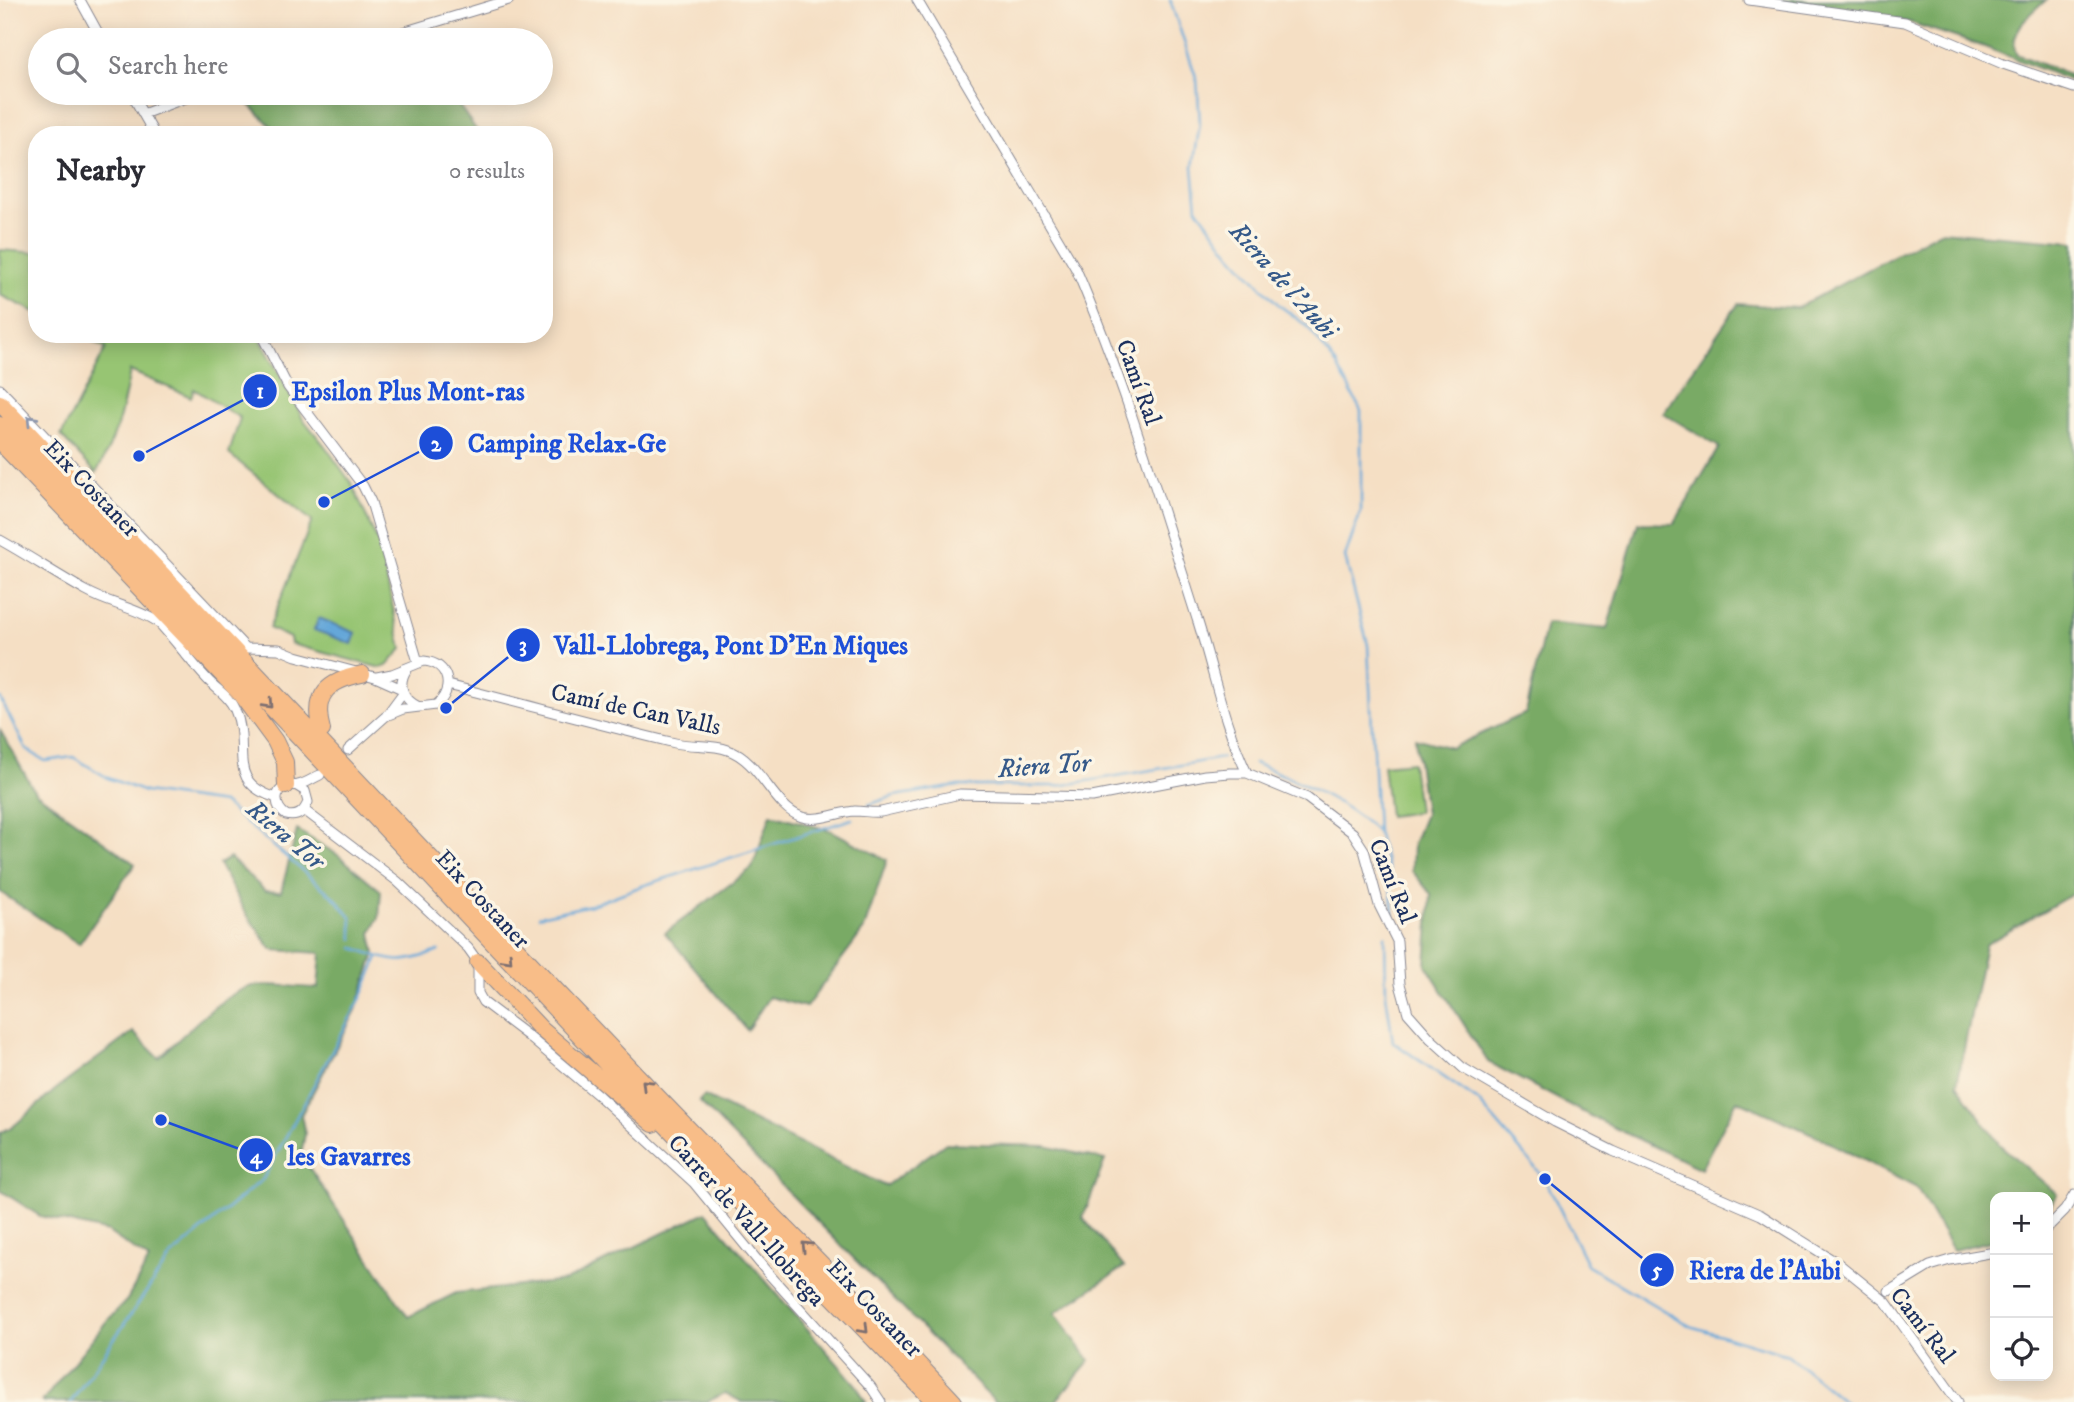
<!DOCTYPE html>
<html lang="en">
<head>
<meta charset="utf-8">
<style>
	body { margin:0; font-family:"IM FELL DW Pica",serif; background:#f7f7f7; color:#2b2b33 }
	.controls { position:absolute; right:21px; bottom:21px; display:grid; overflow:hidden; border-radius:14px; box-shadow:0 4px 18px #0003 }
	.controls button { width:63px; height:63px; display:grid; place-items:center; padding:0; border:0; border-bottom:2px solid #e1e1e2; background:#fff; color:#2b2b33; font:35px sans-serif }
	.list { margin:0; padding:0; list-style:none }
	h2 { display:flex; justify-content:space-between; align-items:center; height:91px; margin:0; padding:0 28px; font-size:30px }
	h2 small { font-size:23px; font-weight:400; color:#7c7c81 }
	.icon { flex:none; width:38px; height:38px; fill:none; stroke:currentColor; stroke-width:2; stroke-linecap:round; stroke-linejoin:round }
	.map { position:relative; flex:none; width:2074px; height:1402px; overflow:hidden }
	.search { position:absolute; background:#fff; box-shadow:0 4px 18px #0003; left:28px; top:28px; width:525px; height:77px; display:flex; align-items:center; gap:18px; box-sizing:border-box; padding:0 24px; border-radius:38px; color:#7c7c81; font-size:26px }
	.panel { position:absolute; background:#fff; box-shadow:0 4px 18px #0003; left:28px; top:126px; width:525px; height:217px; border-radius:28px }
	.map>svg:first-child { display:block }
	.green { fill:#97c573; stroke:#597a68; stroke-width:2 }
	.forest { fill:#79aa65; stroke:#4a6c62; stroke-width:2 }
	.water { fill:#65a7d9; stroke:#406b9c; stroke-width:2 }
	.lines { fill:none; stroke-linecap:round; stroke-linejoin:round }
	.stream { stroke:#65a7d9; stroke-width:2.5 }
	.street-casing { stroke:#888791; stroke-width:11 }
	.highway-casing { stroke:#888791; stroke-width:18 }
	.street { stroke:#fff; stroke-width:9 }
	.highway { stroke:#f8bd88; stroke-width:16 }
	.oneway { stroke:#8d97ae }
	.oneway2 { stroke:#7e6f71 }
	.labels { text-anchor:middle; stroke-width:7; stroke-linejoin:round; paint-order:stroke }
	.street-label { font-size:24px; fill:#1b2f5e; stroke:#fcf5e5 }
	.water-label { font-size:26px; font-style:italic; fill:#355989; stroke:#fcf5e5 }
	.leader { fill:none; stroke:#1d4ed8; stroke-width:2.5 }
	.callout-dot { fill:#1d4ed8; stroke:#fcf5e5; stroke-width:2.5 }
	.mark-label { font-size:21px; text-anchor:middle; font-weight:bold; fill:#fff }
	.callout-label { font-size:26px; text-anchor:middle; font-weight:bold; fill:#1d4ed8; stroke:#fcf5e5; stroke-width:7; stroke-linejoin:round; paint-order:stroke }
</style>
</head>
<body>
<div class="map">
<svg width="2074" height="1402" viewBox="0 0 2074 1402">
	<rect width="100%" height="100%" fill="#fcf5e5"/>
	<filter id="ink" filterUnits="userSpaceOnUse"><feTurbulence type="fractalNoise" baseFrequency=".0143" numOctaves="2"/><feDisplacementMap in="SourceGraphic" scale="14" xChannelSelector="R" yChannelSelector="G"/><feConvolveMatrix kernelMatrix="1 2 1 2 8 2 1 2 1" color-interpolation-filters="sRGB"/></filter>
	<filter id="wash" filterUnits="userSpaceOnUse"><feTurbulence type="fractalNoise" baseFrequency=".00686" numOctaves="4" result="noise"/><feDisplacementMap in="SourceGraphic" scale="28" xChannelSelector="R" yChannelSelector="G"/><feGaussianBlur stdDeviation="1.57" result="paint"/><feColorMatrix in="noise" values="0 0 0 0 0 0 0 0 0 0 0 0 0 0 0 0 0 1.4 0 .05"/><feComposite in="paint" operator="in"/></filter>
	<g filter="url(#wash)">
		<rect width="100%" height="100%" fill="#f5dfc4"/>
		<!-- green -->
		<path class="green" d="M0,250L37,253V313L0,295Z
			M80,334H258L303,419L325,446L352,484L379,545L402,649L387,666L381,668L291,644L290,638L269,628L312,521L229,454L240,418L194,389L191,397L130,371C122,411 117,437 96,473L61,436L106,348Z
			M1412,762L1418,812L1389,816L1383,765Z"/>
		<!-- forest -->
		<path class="forest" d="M1765,0H2046C2031,14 2008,30 2016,54L2074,77V82L1982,46L1909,22Z
			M238,93H450L480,135H280Z
			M1940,231L2074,242V893L1985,945L1957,1084L1999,1144L2057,1194L2048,1209V1197H1995V1240L1953,1250L1917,1188L1819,1137L1737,1100L1701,1169L1598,1120L1488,1062L1426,965L1431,894L1412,871L1413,844L1425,814L1415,738L1451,748L1526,713L1546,623L1607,629L1638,523L1674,524L1719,447L1663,413L1738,304L1797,308Z
			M0,730L35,792L135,864L79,944L0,892Z
			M771,814L832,831L887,860L864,929L806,1007L769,997L747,1030L665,933L752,868Z
			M297,830L338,855L381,891L379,918L371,933L375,953L356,1010L301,1115L305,1134L301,1155L408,1317L456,1293L565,1281L706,1212L857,1386L866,1402H742L725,1393L707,1402H42L106,1322L127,1300L149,1260L108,1232L40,1216L0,1190V1133L15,1125L55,1090L133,1032L159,1058C181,1038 223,992 253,986C270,983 300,988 318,988L321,953L272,950L245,912L219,864L230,858L265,891L281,892Z
			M704,1096L885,1186L946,1143L1046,1146L1105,1160L1083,1218L1124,1267L1055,1313L1090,1361L1055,1402H995L699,1101Z"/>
		<!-- water -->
		<path class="water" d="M319,618L356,633L352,644L314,630Z"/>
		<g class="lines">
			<!-- stream -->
			<path class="stream" d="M1170,0L1197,80L1200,123L1193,167L1197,208L1229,252L1248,273L1279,305L1307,326L1337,365L1361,411V511L1345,557L1368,645L1377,832L1389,872L1393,914
				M0,698L26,749L45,761L73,757L108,778L145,792L223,803L337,900L351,917L353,939
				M1254,763C1294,779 1345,801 1376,831
				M868,805L894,796L958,786H1058L1222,758
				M539,916L591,905L642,886L852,819
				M1385,936L1386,994L1393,1042L1478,1101L1545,1179L1588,1266L1690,1326L1788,1355L1845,1402
				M354,948C394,962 398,966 439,951
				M71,1402L170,1257L263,1179L362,996L378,957"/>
		</g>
	</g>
	<g filter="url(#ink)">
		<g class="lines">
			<defs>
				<path id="street" d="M80,0L102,40
					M917,0L1076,269C1125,383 1160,503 1198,622C1214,673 1224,725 1247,773
					M1749,0L1905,22L2003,64L2074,88
					M376,40L509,0
					M131,93L155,135
					M143,114L199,93
					M261,334L288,387L363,486L371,502L418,662
					M0,389L246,648L279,649L296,656L375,677L402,689
					M0,540C29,556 57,575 86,591C109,604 137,608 158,622C175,640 190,661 207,679C217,690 229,696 235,710C252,748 223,782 277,798
					M407,669C397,684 402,699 419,707
					M377,677L392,674L424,661C449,663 455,690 436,705L403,709L386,716
					M448,685C524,704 599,725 675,743C692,747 712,744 728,750C761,761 773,808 802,817C819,822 838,812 855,811C864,811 872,813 881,812L960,794L1092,797L1205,775L1230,773H1247L1307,798L1353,833L1364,850L1379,905L1397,941L1400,984L1408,1013L1431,1039L1463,1068L1555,1122L1613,1151L1761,1215L1839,1264L1886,1302L1958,1402
					M348,750L386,716L403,693
					M297,786L305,791L308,802C304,812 298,818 286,815C276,808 272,793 286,786C294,783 290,787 298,785C305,784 313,778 320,775
					M304,810L397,881L468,948L478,962V993L483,1002L528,1036L599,1096L694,1183L767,1272L871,1387L881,1402
					M2048,1227L2065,1210L2074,1195
					M1889,1291L1930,1266L1950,1260L1995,1252"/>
				<path id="highway" d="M0,403C211,623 419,847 630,1068C737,1181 849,1289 954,1402
					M0,425L209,641L620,1078L935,1402
					M0,442L239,692L275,741L285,762L286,786
					M322,730C312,694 328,681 362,674
					M478,962L541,1029L653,1124"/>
			</defs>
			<!-- street casing -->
			<use href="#street" class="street-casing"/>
			<!-- highway casing -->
			<use href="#highway" class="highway-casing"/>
			<!-- street -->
			<use href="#street" class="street"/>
			<!-- highway -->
			<use href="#highway" class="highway"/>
		</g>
		<!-- one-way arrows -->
		<defs><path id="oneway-chevron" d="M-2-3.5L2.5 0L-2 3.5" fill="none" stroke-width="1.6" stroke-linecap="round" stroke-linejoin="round" transform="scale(1.75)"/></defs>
		<use class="oneway" href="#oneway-chevron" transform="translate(31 420) rotate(-134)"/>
		<g class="oneway2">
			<use href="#oneway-chevron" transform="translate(268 704) rotate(47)"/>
			<use href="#oneway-chevron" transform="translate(508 959) rotate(47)"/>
			<use href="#oneway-chevron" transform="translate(646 1084) rotate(-135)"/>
			<use href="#oneway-chevron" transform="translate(806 1246) rotate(-135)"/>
			<use href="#oneway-chevron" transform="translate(864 1329) rotate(46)"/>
		</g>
	</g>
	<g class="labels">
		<!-- street labels -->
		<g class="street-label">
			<text transform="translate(1139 382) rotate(70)" y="8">Camí Ral</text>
			<text transform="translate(92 488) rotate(46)" y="8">Eix Costaner</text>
			<text transform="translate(636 709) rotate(12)" y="8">Camí de Can Valls</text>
			<text transform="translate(1393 881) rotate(68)" y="8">Camí Ral</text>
			<text transform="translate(483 899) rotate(47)" y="8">Eix Costaner</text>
			<text transform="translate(747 1220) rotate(48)" y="8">Carrer de Vall-llobrega</text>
			<text transform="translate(875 1308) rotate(46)" y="8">Eix Costaner</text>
			<text transform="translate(1923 1325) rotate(52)" y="8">Camí Ral</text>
		</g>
		<!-- water labels -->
		<g class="water-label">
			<text transform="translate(1284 280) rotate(48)" y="9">Riera de l'Aubi</text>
			<text transform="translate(1044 765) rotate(-4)" y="9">Riera Tor</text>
			<text transform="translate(286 834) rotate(40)" y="9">Riera Tor</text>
		</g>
	</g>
	<!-- callouts -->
	<path class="leader" d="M139 456L260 391M324 502L436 443M446 708L523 645M161 1120L256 1155M1545 1179L1657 1270"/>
	<g class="callout-dot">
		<circle cx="139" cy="456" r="7"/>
		<circle cx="324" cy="502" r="7"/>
		<circle cx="446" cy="708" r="7"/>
		<circle cx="161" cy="1120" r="7"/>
		<circle cx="1545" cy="1179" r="7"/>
		<circle cx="260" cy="391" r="18"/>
		<circle cx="436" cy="443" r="18"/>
		<circle cx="523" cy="645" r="18"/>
		<circle cx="256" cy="1155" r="18"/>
		<circle cx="1657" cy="1270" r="18"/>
	</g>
	<g class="mark-label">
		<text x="260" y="398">1</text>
		<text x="436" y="451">2</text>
		<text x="523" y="652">3</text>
		<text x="256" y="1163">4</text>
		<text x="1657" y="1277">5</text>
	</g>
	<g class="callout-label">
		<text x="408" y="400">Epsilon Plus Mont-ras</text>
		<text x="567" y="452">Camping Relax-Ge</text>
		<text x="731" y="654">Vall-Llobrega, Pont D'En Miques</text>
		<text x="349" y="1165">les Gavarres</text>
		<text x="1765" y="1279">Riera de l'Aubi</text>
	</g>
</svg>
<div class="controls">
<button>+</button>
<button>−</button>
<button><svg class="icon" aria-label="locate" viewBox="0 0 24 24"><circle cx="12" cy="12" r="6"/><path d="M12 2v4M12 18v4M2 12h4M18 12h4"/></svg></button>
</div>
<div class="search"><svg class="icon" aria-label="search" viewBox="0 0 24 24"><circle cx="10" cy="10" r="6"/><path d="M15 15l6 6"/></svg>Search here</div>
<section class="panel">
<h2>Nearby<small>0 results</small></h2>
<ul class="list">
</ul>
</section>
</div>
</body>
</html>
